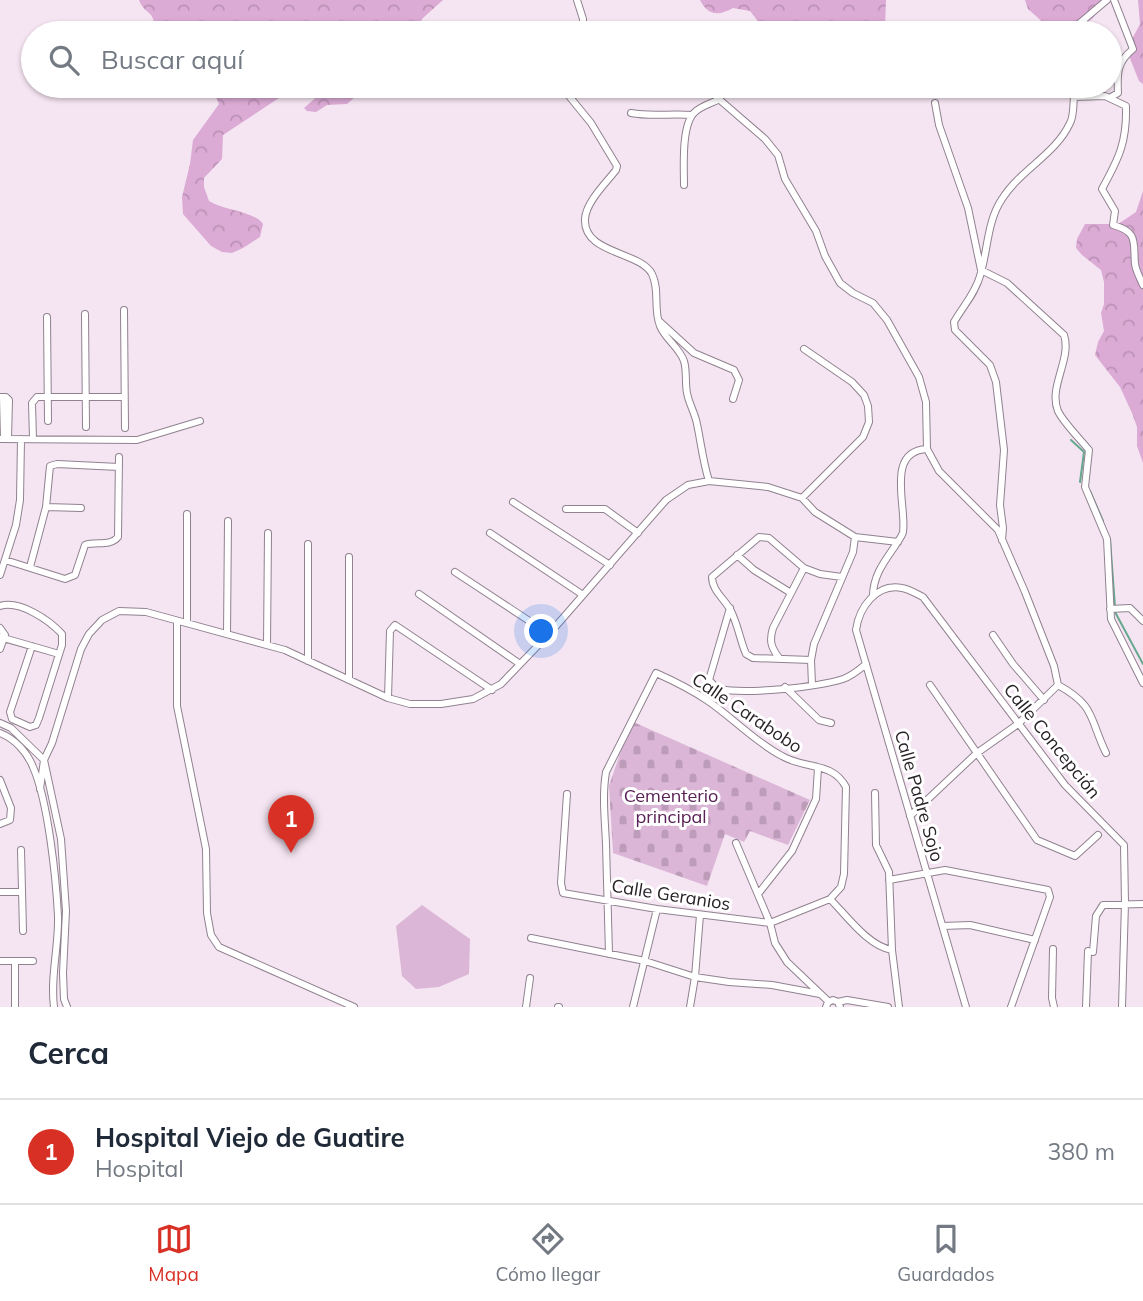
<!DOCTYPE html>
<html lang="es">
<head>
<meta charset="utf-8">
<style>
	body { margin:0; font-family:Mulish,sans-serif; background:#f6f6f7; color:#1f2937 }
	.you { position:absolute; left:542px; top:632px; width:24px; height:24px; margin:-18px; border:5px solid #fff; border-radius:50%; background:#1a73e8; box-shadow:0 0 0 10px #1a73e833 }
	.badge { display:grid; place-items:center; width:46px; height:46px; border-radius:50%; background:#d93025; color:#fff; font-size:23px; font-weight:700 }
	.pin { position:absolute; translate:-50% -58px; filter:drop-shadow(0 2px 4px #0008) }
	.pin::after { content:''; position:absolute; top:37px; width:24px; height:21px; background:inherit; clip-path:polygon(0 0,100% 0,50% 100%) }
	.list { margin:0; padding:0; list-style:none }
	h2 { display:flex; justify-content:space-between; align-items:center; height:91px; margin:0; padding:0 28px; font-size:30px }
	h2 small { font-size:23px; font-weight:400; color:#747a83 }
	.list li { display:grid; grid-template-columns:46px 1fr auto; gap:21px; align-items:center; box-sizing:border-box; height:105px; padding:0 28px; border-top:2px solid #e0e1e3 }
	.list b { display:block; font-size:26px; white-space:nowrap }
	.list p { margin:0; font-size:23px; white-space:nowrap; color:#747a83 }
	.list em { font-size:23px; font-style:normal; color:#747a83 }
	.icon { flex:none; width:38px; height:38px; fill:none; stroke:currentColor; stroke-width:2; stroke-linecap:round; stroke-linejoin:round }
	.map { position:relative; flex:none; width:1143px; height:1007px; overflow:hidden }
	.search { position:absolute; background:#fff; box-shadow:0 2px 5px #0004; left:21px; right:21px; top:21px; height:77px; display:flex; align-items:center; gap:18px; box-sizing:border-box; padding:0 24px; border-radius:38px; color:#747a83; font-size:26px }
	.sheet { height:196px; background:#fff }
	nav { display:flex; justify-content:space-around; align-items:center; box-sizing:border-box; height:98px; border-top:2px solid #e0e1e3; background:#fff; font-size:19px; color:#747a83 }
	nav a { display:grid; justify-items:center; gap:4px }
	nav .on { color:#d93025 }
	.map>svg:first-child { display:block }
	.forest { fill:url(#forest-crowns) }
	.cemetery { fill:url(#cemetery-stones) }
	.pitch { fill:#dcb6d7 }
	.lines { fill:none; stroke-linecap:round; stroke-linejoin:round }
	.stream { stroke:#65a88d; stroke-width:2 }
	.minor-casing { stroke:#90828f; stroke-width:8 }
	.minor { stroke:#fff; stroke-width:6 }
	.labels { text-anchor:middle; stroke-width:6; stroke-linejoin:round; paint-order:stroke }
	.street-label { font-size:18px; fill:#282227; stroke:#fff }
	.park-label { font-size:18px; fill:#5a2156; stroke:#fff }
</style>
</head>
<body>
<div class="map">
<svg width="1143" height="1007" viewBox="0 0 1143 1007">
	<defs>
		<pattern id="forest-crowns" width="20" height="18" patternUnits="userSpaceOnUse" patternTransform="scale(1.75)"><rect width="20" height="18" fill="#dbaad5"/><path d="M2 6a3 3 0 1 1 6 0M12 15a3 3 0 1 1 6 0" fill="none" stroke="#bc92b7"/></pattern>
		<pattern id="cemetery-stones" width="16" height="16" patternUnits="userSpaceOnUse" patternTransform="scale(1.75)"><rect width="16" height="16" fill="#dcb6d7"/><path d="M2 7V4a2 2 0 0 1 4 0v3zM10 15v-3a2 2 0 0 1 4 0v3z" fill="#bd9cb9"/></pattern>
	</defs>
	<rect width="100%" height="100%" fill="#f5e5f2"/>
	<!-- forest -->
	<path class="forest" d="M139,0H443L423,18L413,33H155C155,8 145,16 139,0Z
		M700,0H886L885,28L887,33H758L757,20L750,11L733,8C719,16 708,16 700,0Z
		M1025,0H1106L1093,18L1077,31L1073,33H1055L1028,9Z
		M1138,0H1143V84L1139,81L1129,56L1131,41L1140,24Z
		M192,86H297L223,135L222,159L204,178V187L209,201C223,210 256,212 263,224L260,237L243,248L232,253L222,252L211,246L183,214L182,197L190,164L193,140L219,104L214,93Z
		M329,86H368L347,104L327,105L316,112L307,111L304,108Z
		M1143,191V463L1137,446V427L1132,413L1120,387L1095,355L1098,342L1104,331L1101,313L1104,304V282L1101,270L1082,255L1076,248L1077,239L1085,224H1118L1136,212Z"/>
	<!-- cemetery -->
	<path class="cemetery" d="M631,721L810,800L788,845L750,831L744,842L725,834L707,886L613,853L609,786Z"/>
	<!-- pitch -->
	<path class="pitch" d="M422,905L470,939L469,974L439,987L416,989L402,976L396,926Z"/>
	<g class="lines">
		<!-- stream -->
		<path class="stream" d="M1071,440L1084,452L1080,482
			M1090,491L1103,521
			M1110,539L1115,607
			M1115,612L1143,664"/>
		<defs>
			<path id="minor" d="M577,0L583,19V33
				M1068,33L1107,0
				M574,86L569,91V96L591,123L617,166L616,170C606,183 586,202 585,219C583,254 640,251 652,274C660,290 653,309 660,326C665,339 679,347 684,361C687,371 685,383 687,393C689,404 695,413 697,424C701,443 703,462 709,481
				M708,86L713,94L765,139L778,155L785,179L816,231L825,256L840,283L853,293L873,303L887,320L919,377L926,402L927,449L939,471L998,530L1025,592L1054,666L1058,685
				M1111,97L1118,93C1117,73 1117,62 1133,49L1114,0
				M935,103L939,125L968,208L981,270L1007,283L1064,335C1072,359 1048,387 1058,411C1063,422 1080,439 1089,450L1085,487L1107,539L1111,619L1143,683
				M631,113C652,117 671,113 692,115
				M684,185C684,168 681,124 695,112C701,106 712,103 720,99
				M124,310L125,428
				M85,314L86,427
				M47,317L48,421
				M659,321L694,353L734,370L739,380L733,399
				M0,397H6L9,400L8,439
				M3,397L4,439
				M0,439L137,440L200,421
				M33,439L32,403L37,397H124
				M802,498L863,437L869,422L868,406L864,395L852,382L804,349
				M513,502L610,565
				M46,507L81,508
				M566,509H605L638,533
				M490,533L583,595
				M1002,540L1003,528L1000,505L1004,450L996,382L990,365L955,330L954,322C963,306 975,294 980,276C988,250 987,221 1002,199C1020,170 1056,154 1070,123C1074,116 1073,105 1074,97L1105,96L1126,106C1127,142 1119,158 1102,189L1115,211L1113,225C1139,232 1133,243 1135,264C1136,271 1140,278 1143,285
				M308,544V661
				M737,555L754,570L791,593
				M5,560L65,579L75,575L85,545C96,541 110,547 118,537L119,457
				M30,567L46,507L50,466L57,464L119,467
				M455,572L549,634
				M0,575L16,525L20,500L21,439
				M419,594L520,664
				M873,596C873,576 884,562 895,546C897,542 902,537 903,532C907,507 885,451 927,449
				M0,606C20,600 49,620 62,634V645L39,718L36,725L30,727L12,719L10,712L32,646
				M730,608L709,680L718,689C747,694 814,688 843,679C852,676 859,670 866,664
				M1110,609L1130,608L1143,621
				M177,621V706L206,849L207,913L211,935L219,947L354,1007
				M187,623V514
				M0,628L5,635L0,649
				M227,634L228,521
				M993,635L1013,664L1044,700
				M0,637L59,654
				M267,645L268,533
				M779,658C771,647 769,641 773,628L804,568
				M811,660L753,658L746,654C740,640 738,625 731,611C725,599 712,591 712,577L759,537L769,538L804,568L820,574L842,577
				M349,680V557
				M812,685L811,660L814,644L853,552L855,537
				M930,685L1037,840L1075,856L1098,835
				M1058,685C1096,706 1089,718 1106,753
				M785,687L819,720L831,723
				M388,698L390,631L395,625L492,690
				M0,723L11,728L44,760L61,839L66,911L63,973L64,999L67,1007
				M0,733C15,739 27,752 33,767C48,801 56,877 58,916C59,946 50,977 54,1007
				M0,780L11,808L10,820L0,824
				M40,789L44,760L52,743L81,649L89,634L102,620L119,611L146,612L285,650L388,698L410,704H441L473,699L501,684L549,634L666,500L688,485L709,481L768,487L802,498L815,512L855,537L898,542
				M875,793L876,845L889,872L892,950L899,1007
				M567,794L561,883L563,893L657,909L770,923L830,899L841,887L844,874L846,787C832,761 806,770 782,756C755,742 733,718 708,701C692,690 674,681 656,673L606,772C602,796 605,820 606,844C607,880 608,917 609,954
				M910,816L977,753L1018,724L1058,685
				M736,843L770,923L775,943L787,962L829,1002
				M21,850L23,931
				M889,880L945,870L1048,890L1050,897L1011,1007
				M0,892H22
				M758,894L792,851L816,799L818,768
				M830,899C847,916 868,946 892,950
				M943,926L970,925L1035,940
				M531,938L645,961L695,977L729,982L772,985L820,994
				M1053,949L1052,998L1054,1007
				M1093,952L1096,916L1103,905L1143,904
				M0,961H33
				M838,1002L847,1000L888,1007
				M15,1007V961
				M526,1007L530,978
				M558,1007H559
				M633,1007L657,909
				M690,1007L695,977L700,915
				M826,1007L828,1002L833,1000L838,1002L840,1007
				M966,1007L856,630C859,608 876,583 902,588C909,589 917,594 923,597L1065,785L1124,845L1125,903L1122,1007
				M1086,1007L1088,951"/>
		</defs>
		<!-- minor casing -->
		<use href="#minor" class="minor-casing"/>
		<!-- minor -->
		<use href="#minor" class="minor"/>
	</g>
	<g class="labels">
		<!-- street labels -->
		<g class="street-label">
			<text transform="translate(747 713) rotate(34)" y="6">Calle Carabobo</text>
			<text transform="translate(1052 741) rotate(51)" y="6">Calle Concepción</text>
			<text transform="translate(919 796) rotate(74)" y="6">Calle Padre Sojo</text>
			<text transform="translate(671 895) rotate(9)" y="6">Calle Geranios</text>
		</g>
		<!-- park labels -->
		<g class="park-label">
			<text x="671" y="802">Cementerio<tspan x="671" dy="21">principal</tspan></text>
		</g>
	</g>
</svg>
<div class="you"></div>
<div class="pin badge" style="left:291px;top:853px">1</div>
<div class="search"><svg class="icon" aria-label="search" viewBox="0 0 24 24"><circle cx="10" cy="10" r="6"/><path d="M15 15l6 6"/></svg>Buscar aquí</div>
</div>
<section class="sheet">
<h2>Cerca<small></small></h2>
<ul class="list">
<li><span class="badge">1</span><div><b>Hospital Viejo de Guatire</b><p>Hospital</p></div><em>380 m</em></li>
</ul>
</section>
<nav>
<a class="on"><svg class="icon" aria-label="map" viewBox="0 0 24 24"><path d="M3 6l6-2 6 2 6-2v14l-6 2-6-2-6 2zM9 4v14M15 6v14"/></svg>Mapa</a>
<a><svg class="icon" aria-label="directions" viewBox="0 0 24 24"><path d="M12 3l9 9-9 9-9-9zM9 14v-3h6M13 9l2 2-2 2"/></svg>Cómo llegar</a>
<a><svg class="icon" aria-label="saved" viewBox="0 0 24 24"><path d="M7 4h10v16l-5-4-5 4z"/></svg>Guardados</a>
</nav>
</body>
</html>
